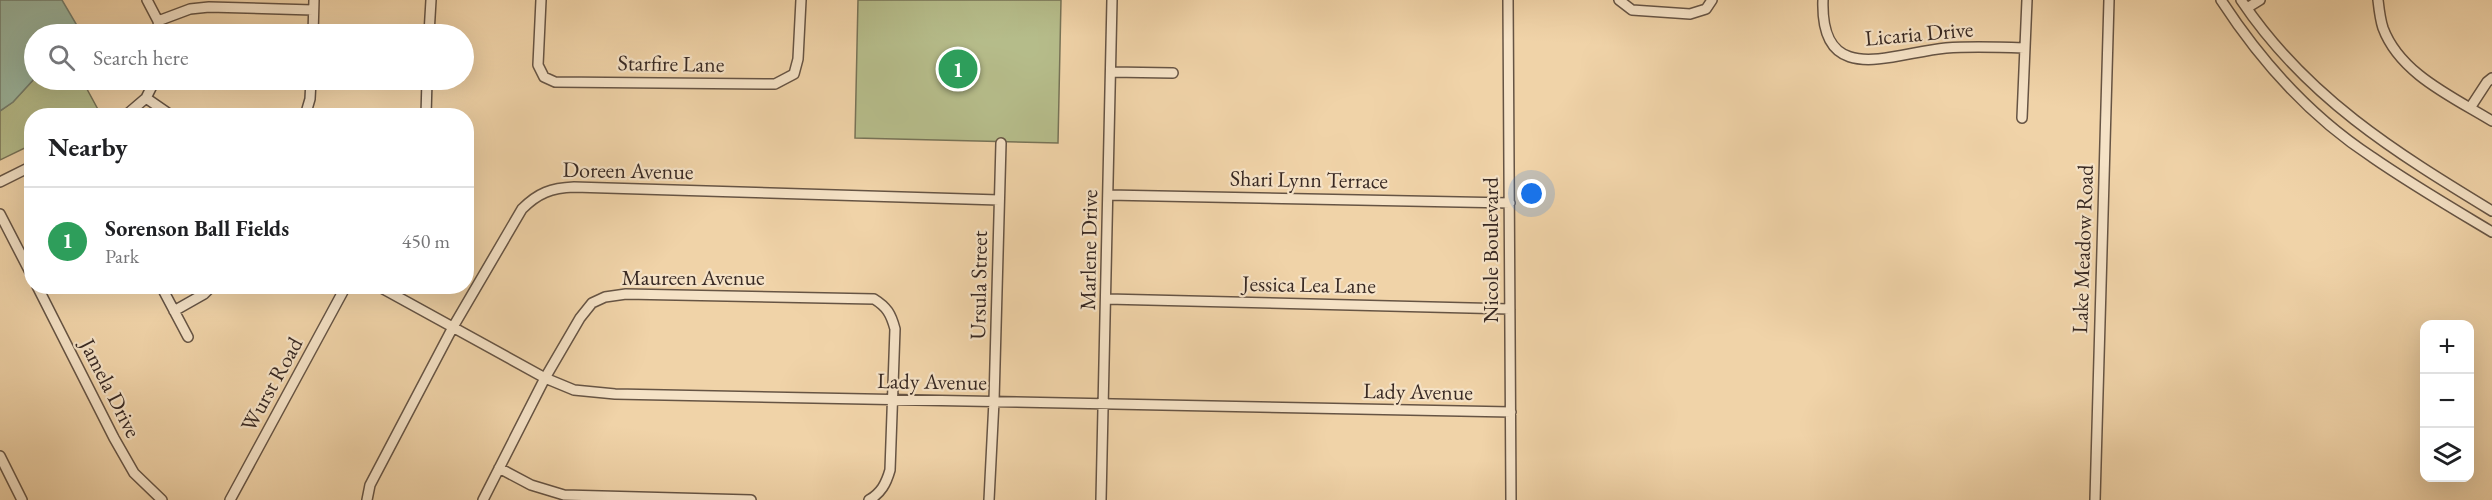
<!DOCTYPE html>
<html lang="en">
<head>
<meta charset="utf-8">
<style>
	body { margin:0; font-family:"EB Garamond",serif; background:#f6f6f6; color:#202124 }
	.controls { position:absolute; right:18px; bottom:18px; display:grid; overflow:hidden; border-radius:12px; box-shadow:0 6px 24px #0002 }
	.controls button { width:54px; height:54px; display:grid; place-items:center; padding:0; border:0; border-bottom:2px solid #e0e0e0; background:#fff; color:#202124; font:30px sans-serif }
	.you { position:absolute; left:1532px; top:194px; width:21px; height:21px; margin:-15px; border:4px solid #fff; border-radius:50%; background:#1a73e8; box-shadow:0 0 0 9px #1a73e833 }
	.badge { display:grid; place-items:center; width:39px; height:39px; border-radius:50%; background:#8f2418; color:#fff; font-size:20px; font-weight:700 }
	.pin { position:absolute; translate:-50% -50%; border:3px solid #fff; box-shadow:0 2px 6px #0006 }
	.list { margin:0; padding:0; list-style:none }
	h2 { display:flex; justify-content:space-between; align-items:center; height:78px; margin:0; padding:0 24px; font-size:26px }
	h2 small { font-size:20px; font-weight:400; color:#757577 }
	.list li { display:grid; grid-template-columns:39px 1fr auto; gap:18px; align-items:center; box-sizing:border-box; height:108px; padding:0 24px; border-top:2px solid #e0e0e0 }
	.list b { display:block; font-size:22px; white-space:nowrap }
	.list p { margin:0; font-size:20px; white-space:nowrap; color:#757577 }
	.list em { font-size:20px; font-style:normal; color:#757577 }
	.icon { flex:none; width:33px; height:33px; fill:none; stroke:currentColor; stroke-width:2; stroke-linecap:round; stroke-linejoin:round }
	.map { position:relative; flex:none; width:2492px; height:500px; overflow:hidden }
	.search { position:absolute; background:#fff; box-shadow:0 6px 24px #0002; left:24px; top:24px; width:450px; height:66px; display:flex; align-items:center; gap:15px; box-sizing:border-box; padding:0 21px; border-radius:33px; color:#757577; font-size:22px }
	.panel { position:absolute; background:#fff; box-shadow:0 6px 24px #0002; left:24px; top:108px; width:450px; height:186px; border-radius:24px }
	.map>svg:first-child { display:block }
	.green { fill:#b6bd8b; stroke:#777357; stroke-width:1.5 }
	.water { fill:#9bb9a3; stroke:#737f70; stroke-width:1.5 }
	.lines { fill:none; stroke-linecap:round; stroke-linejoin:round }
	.minor-casing { stroke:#665444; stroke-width:12 }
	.minor { stroke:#f5e2c6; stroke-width:9 }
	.labels { text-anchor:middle; stroke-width:4.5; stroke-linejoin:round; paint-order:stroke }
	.street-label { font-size:22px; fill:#382923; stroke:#f5e2c6 }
</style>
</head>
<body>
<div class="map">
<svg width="2492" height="500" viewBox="0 0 2492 500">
	<rect width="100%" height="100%" fill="#f0d3a8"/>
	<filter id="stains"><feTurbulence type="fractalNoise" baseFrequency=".00333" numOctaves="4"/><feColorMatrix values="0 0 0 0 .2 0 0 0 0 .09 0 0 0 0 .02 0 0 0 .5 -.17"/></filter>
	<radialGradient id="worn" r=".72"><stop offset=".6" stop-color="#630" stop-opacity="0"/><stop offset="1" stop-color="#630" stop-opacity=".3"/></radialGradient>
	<!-- green -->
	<path class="green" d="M858,0H1061L1058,143L855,138Z
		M34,79L82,80L101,115L32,116L31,145L0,160V111L13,102Z"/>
	<!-- water -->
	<path class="water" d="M0,0H62L82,34H34V79L13,102L0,111Z"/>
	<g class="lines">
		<defs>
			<path id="minor" d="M147,0L158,21L160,34
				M541,0L538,65L544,77L555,82L775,84L794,74L798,59L801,0
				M1508,0L1511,500
				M1619,0L1632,10L1690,14L1706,9L1712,0
				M1823,0C1820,89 1892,53 1946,48C1972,46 1998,47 2024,48
				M2221,0C2260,60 2311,117 2372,157C2411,184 2452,208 2492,232
				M2241,0C2306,97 2395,152 2492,211
				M2378,0C2379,9 2380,19 2383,28C2400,74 2453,97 2492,121
				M2247,8L2260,0
				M158,21L190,9L209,7L313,10
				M313,34L314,0
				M429,34L431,0
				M1111,72L1173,73
				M146,98L172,116
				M2470,108L2487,82L2492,78
				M125,116L146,98L155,80
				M305,116L310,99L311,80
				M426,116L427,80
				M2022,118L2027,0
				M0,182L32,166
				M1108,195L1510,203
				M0,214L32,276
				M37,286L114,438L134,473L162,500
				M161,286L188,337
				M378,286L545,378L574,390L615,394L1511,412
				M1107,299L1510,309
				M174,311L204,294L212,286
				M0,456L22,500
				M499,468L531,485L564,495L751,500
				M230,500L346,286
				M367,500L370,485L453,327L522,209C538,193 551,188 574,187L999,200
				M483,500L545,378L580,318L592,303L605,297L626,294L874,299C887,307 891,314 895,329L890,470C886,484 881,493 869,500
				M989,500L994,401L1001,143
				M1101,500L1112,0
				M2095,500L2109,0"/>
		</defs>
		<!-- minor casing -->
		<use href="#minor" class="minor-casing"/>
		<!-- minor -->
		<use href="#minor" class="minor"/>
	</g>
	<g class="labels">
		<!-- street labels -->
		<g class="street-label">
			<text transform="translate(1919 33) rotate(-5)" y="8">Licaria Drive</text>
			<text transform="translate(671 63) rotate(1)" y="8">Starfire Lane</text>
			<text transform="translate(628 170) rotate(1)" y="8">Doreen Avenue</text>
			<text transform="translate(1309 179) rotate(1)" y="8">Shari Lynn Terrace</text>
			<text transform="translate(2082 249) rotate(-88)" y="8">Lake Meadow Road</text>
			<text transform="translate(1088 250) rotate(-89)" y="8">Marlene Drive</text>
			<text transform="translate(1490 250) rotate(-90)" y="8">Nicole Boulevard</text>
			<text x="693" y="285">Maureen Avenue</text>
			<text transform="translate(1309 284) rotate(1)" y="8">Jessica Lea Lane</text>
			<text transform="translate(978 285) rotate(-89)" y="8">Ursula Street</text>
			<text transform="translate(932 381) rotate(1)" y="8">Lady Avenue</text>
			<text transform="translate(271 384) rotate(-61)" y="8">Wurst Road</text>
			<text transform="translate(111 388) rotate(63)" y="8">Jamela Drive</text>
			<text transform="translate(1418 391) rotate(1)" y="8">Lady Avenue</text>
		</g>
	</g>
	<rect width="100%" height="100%" filter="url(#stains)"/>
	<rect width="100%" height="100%" fill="url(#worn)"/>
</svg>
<div class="controls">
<button>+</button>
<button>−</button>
<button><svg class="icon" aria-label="layers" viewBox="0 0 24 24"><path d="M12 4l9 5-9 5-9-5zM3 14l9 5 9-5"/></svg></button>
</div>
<div class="you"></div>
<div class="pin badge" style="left:958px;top:69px;background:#2e9e5b">1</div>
<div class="search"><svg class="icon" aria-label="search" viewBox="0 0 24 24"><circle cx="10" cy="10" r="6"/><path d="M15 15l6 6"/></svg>Search here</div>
<section class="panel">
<h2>Nearby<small></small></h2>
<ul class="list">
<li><span class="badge" style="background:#2e9e5b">1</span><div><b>Sorenson Ball Fields</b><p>Park</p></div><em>450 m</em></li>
</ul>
</section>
</div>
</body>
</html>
